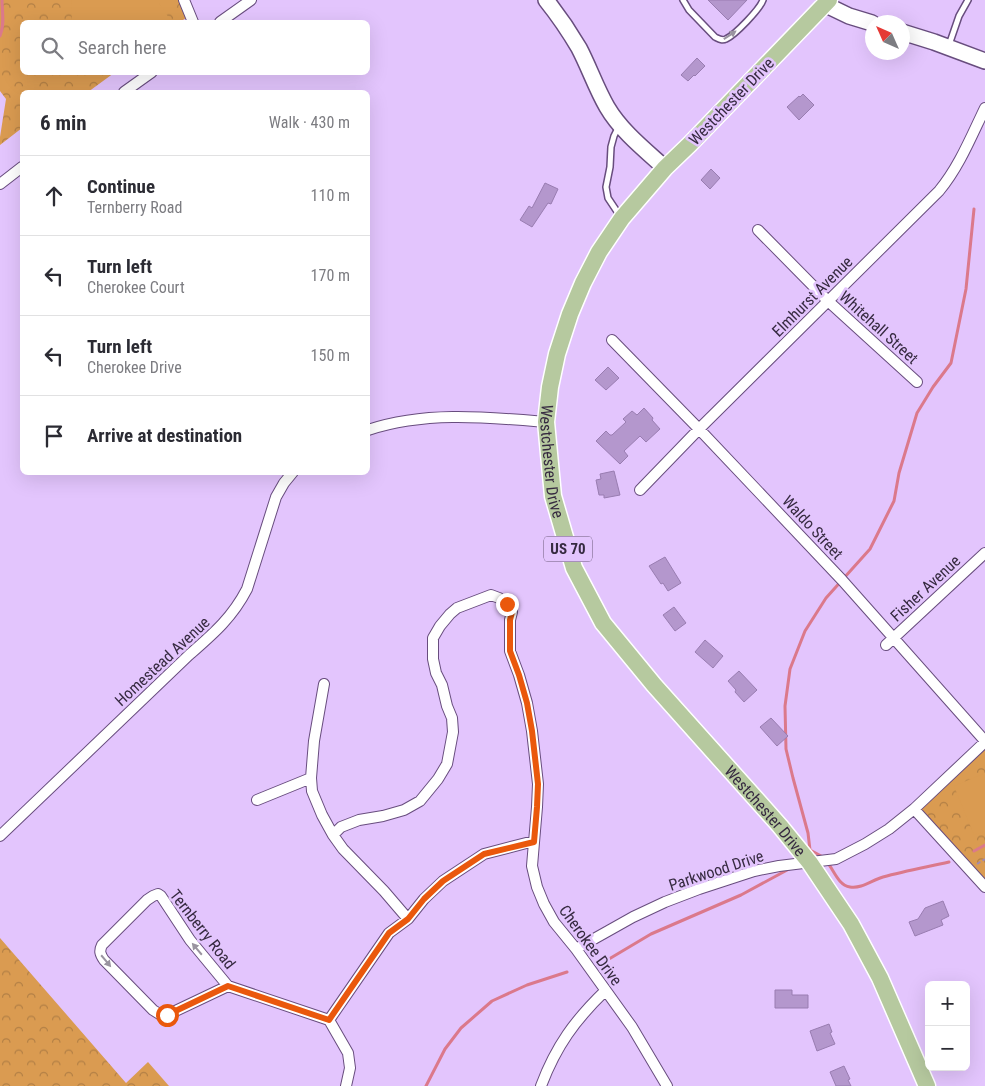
<!DOCTYPE html>
<html lang="en">
<head>
<meta charset="utf-8">
<style>
	body { margin:0; font-family:"Roboto Condensed",sans-serif; background:#f2f2f3; color:#2b2b33 }
	.controls { position:absolute; right:15px; bottom:15px; display:grid; overflow:hidden; border-radius:8px; box-shadow:0 5px 20px #0002 }
	.controls button { width:45px; height:45px; display:grid; place-items:center; padding:0; border:0; border-bottom:1px solid #e1e1e2; background:#fff; color:#2b2b33; font:25px sans-serif }
	.compass { position:absolute; left:865px; top:15px; width:45px; height:45px; border-radius:50%; background:#fff; box-shadow:0 5px 20px #0002; rotate:315deg }
	.stop { position:absolute; width:15px; height:15px; margin:-11px; border:4px solid #ea580c; border-radius:50%; background:#fff }
	.stop.end { background:#ea580c; border-color:#fff; box-shadow:0 1px 5px #0008 }
	.list { margin:0; padding:0; list-style:none }
	h2 { display:flex; justify-content:space-between; align-items:center; height:65px; margin:0; padding:0 20px; font-size:21px }
	h2 small { font-size:16px; font-weight:400; color:#7c7c81 }
	.list li { display:grid; grid-template-columns:32px 1fr auto; gap:15px; align-items:center; box-sizing:border-box; height:80px; padding:0 20px; border-top:1px solid #e1e1e2 }
	.list b { display:block; font-size:19px; white-space:nowrap }
	.list p { margin:0; font-size:16px; white-space:nowrap; color:#7c7c81 }
	.list em { font-size:16px; font-style:normal; color:#7c7c81 }
	.icon { flex:none; width:28px; height:28px; fill:none; stroke:currentColor; stroke-width:2; stroke-linecap:round; stroke-linejoin:round }
	.map { position:relative; flex:none; width:985px; height:1086px; overflow:hidden }
	.search { position:absolute; background:#fff; box-shadow:0 5px 20px #0002; left:20px; top:20px; width:350px; height:55px; display:flex; align-items:center; gap:12px; box-sizing:border-box; padding:0 18px; border-radius:8px; color:#7c7c81; font-size:19px }
	.panel { position:absolute; background:#fff; box-shadow:0 5px 20px #0002; left:20px; top:90px; width:350px; height:385px; border-radius:8px }
	.map>svg:first-child { display:block }
	.park { fill:url(#park-crowns) }
	.pitch { fill:#da9b51 }
	.lines { fill:none; stroke-linecap:round; stroke-linejoin:round }
	.stream { stroke:#db798b; stroke-width:3 }
	.building { fill:#b497cd; stroke:#997db1 }
	.lane-casing { stroke:#684d7e; stroke-width:8 }
	.street-casing { stroke:#684d7e; stroke-width:12 }
	.secondary-casing { stroke:#684d7e; stroke-width:18 }
	.primary-casing { stroke:#fff; stroke-width:19 }
	.path { stroke:#a089b3; stroke-width:2; stroke-dasharray:4 2.5; stroke-linecap:butt }
	.lane { stroke:#fff; stroke-width:5 }
	.street { stroke:#fff; stroke-width:10 }
	.secondary { stroke:#fff; stroke-width:15 }
	.primary { stroke:#b6c99f; stroke-width:16 }
	.oneway { fill:#9a94a0 }
	.route { stroke:#ea580c; stroke-width:6 }
	.labels { text-anchor:middle; stroke-width:5; stroke-linejoin:round; paint-order:stroke }
	.shield { fill:#e3c5fd; stroke:#6a5879; stroke-width:1 }
	.shield-label { font-size:15px; font-weight:bold; fill:#362a40 }
	.street-label { font-size:16px; fill:#362a40; stroke:#e3c5fd }
</style>
</head>
<body>
<div class="map">
<svg width="985" height="1086" viewBox="0 0 985 1086">
	<defs>
		<pattern id="park-crowns" width="20" height="18" patternUnits="userSpaceOnUse" patternTransform="scale(1.25)"><rect width="20" height="18" fill="#da9b51"/><path d="M2 6a3 3 0 1 1 6 0M12 15a3 3 0 1 1 6 0" fill="none" stroke="#b27f45"/></pattern>
	</defs>
	<rect width="100%" height="100%" fill="#e3c5fd"/>
	<!-- park -->
	<path class="park" d="M0,0H180L192,14L180,22H22V72L114,73L88,92H22V128L0,145V137L6,99L0,91Z
		M985,742V880L914,809Z
		M0,938L126,1083L148,1062L169,1086H0Z"/>
	<!-- pitch -->
	<path class="pitch" d="M71,0H157L171,21L170,22H72Z
		M985,773V831L974,835L954,786Z"/>
	<g class="lines">
		<!-- stream -->
		<path class="stream" d="M0,36C5,24 2,12 2,0
			M810,850L808,833L793,778L786,749L785,706L790,669L805,631L826,598L870,549L894,501L899,473L917,413L933,387L951,363L966,289L974,209
			M810,850L823,857
			M974,851L985,845
			M827,862C834,870 838,885 850,887C862,889 872,880 883,877C905,871 927,867 949,862
			M609,959L651,934L741,895L789,869
			M426,1086L445,1049L461,1028L492,1001L527,985L567,972"/>
	</g>
	<!-- building -->
	<path class="building" d="M708,0H747L728,20Z
		M697,58L705,66L695,76L694,75L688,81L681,75Z
		M803,94L814,105L799,120L787,107L799,96L800,97Z
		M711,169L720,178L710,189L701,180Z
		M545,183L558,189L551,204L548,203L532,227L520,220L529,206L532,208Z
		M608,367L619,378L606,390L595,380Z
		M644,408L653,418L652,420L660,429L646,442L640,436L624,451L628,456L620,464L596,441L606,431L610,435H612L626,422L623,419L632,411L637,415Z
		M614,471L620,495L604,498V495H599L596,480L601,479L600,474Z
		M665,557L681,583L668,591L663,583L661,584L649,566Z
		M674,607L686,623L675,631L663,615Z
		M705,640L723,656L713,668L695,652Z
		M739,671L757,690L744,702L735,692L736,690L728,681Z
		M771,718L788,736L777,746L760,727Z
		M943,901L949,916L941,920L943,925L915,936L909,922L918,919L925,908Z
		M775,990H792V995H808V1008H775Z
		M829,1024L832,1032L830,1033L835,1044L817,1051L810,1031Z
		M844,1066L850,1079L848,1080L851,1086H836L830,1072Z"/>
	<g class="lines">
		<defs>
			<path id="lane" d="M683,0L689,10L715,37C719,39 722,41 726,39C735,35 760,9 763,0
				M949,45L959,16L968,0
				M619,126L614,136L611,147L610,167L606,187L608,198L620,216"/>
			<path id="street" d="M184,0L193,22
				M220,22L251,0
				M124,92L152,72
				M0,184L22,167
				M758,230L828,301L917,382
				M612,340L699,429L842,580L985,741
				M368,430C425,411 486,417 546,422
				M640,490L699,429L939,191C959,167 971,137 985,108
				M886,645L985,553
				M324,684L314,741L311,778L312,791L322,815L333,835L343,849L384,891L408,919
				M257,800L311,778
				M914,809L985,887
				M333,835L341,827L359,820L383,816L404,810L420,801L438,779L447,764L453,732L452,718L447,706L442,685L436,673L433,659V638L440,626L450,614L457,608L491,595L499,598L511,607L512,612L510,620V651L519,675L527,703L532,731L538,784L537,807L532,866L537,887L544,904L554,922L576,949L632,1027L667,1086
				M0,836L189,655C213,634 232,618 247,589L276,497L284,483L293,472
				M576,949L633,917L665,902L699,889L754,871L779,866L836,859L865,844L889,829L914,809L985,742
				M228,986L167,1015H161L153,1010L104,960C100,954 99,951 102,945L147,900L153,896L158,894L161,896L190,940L228,986L329,1020L348,1053L350,1068L346,1086
				M329,1020L389,933L408,919L424,899L443,881L484,854L534,841
				M541,1086C556,1046 575,1020 605,991"/>
			<path id="secondary" d="M546,0C558,15 569,31 579,48C589,67 596,88 607,107C621,131 645,150 665,168
				M824,4L849,16L872,23
				M902,32L934,42L985,61"/>
			<g id="primary">
				<path id="s1" d="M829,0L690,144L665,168L622,218L599,252L583,283L570,314L557,354L550,387L546,422L553,496L574,568L603,623L654,685L780,826L810,863L851,924L880,978L927,1086"/>
			</g>
		</defs>
		<!-- lane casing -->
		<use href="#lane" class="lane-casing"/>
		<!-- street casing -->
		<use href="#street" class="street-casing"/>
		<!-- secondary casing -->
		<use href="#secondary" class="secondary-casing"/>
		<!-- primary casing -->
		<use href="#primary" class="primary-casing"/>
		<!-- path -->
		<path class="path" d="M977,864L985,859"/>
		<!-- lane -->
		<use href="#lane" class="lane"/>
		<!-- street -->
		<use href="#street" class="street"/>
		<!-- secondary -->
		<use href="#secondary" class="secondary"/>
		<!-- primary -->
		<use href="#primary" class="primary"/>
	</g>
	<!-- one-way arrows -->
	<defs><path id="oneway-solid" d="M-6-.8H1V-3.2L6.5 0L1 3.2V.8H-6Z" transform="scale(1.25)"/></defs>
	<g class="oneway">
		<use href="#oneway-solid" transform="translate(730 35) rotate(-34)"/>
		<use href="#oneway-solid" transform="translate(197 949) rotate(-130)"/>
		<use href="#oneway-solid" transform="translate(106 961) rotate(50)"/>
	</g>
	<g class="lines">
		<!-- route -->
		<path class="route" d="M167,1015L228,986L329,1020L389,933L408,919L424,899L443,881L484,854L534,842L537,807L538,784L532,731L527,703L519,675L510,651V620L512,612L511,607L507,604"/>
	</g>
	<g class="labels">
		<!-- shield labels -->
		<rect class="shield" x="544" y="536.5" width="48" height="25" rx="4"/>
		<g class="shield-label">
			<text x="568" y="554">US 70</text>
		</g>
		<!-- street labels -->
		<g class="street-label">
			<text transform="translate(731 101) rotate(-46)" y="6">Westchester Drive</text>
			<text transform="translate(812 296) rotate(-45)" y="6">Elmhurst Avenue</text>
			<text transform="translate(879 327) rotate(42)" y="6">Whitehall Street</text>
			<text dy="6" stroke="none"><textPath href="#s1" startOffset="561">Westchester Drive</textPath></text>
			<text transform="translate(813 527) rotate(47)" y="6">Waldo Street</text>
			<text transform="translate(925 588) rotate(-43)" y="6">Fisher Avenue</text>
			<text transform="translate(162 661) rotate(-43)" y="6">Homestead Avenue</text>
			<text dy="6" stroke="none"><textPath href="#s1" startOffset="981">Westchester Drive</textPath></text>
			<text transform="translate(716 870) rotate(-18)" y="6">Parkwood Drive</text>
			<text transform="translate(203 929) rotate(52)" y="6">Ternberry Road</text>
			<text transform="translate(591 945) rotate(54)" y="6">Cherokee Drive</text>
		</g>
	</g>
</svg>
<div class="controls">
<button>+</button>
<button>−</button>
</div>
<svg class="compass" viewBox="-18 -18 36 36"><path d="M0-13l5 13h-10z" fill="#e53935"/><path d="M0 13l5-13h-10z" fill="#7c7c81"/></svg>
<div class="stop" style="left:167px;top:1015px"></div>
<div class="stop end" style="left:507px;top:604px"></div>
<div class="search"><svg class="icon" aria-label="search" viewBox="0 0 24 24"><circle cx="10" cy="10" r="6"/><path d="M15 15l6 6"/></svg>Search here</div>
<section class="panel">
<h2>6 min<small>Walk · 430 m</small></h2>
<ul class="list">
<li><svg class="icon" aria-label="ahead" viewBox="0 0 24 24"><path d="M12 20V5M6 11l6-6 6 6"/></svg><div><b>Continue</b><p>Ternberry Road</p></div><em>110 m</em></li>
<li><svg class="icon" aria-label="left" viewBox="0 0 24 24"><path d="M17 20v-9H6M10 6l-5 5 5 5"/></svg><div><b>Turn left</b><p>Cherokee Court</p></div><em>170 m</em></li>
<li><svg class="icon" aria-label="left" viewBox="0 0 24 24"><path d="M17 20v-9H6M10 6l-5 5 5 5"/></svg><div><b>Turn left</b><p>Cherokee Drive</p></div><em>150 m</em></li>
<li><svg class="icon" aria-label="arrive" viewBox="0 0 24 24"><path d="M6 21V4h12l-3 4 3 4H6"/></svg><div><b>Arrive at destination</b></div></li>
</ul>
</section>
</div>
</body>
</html>
